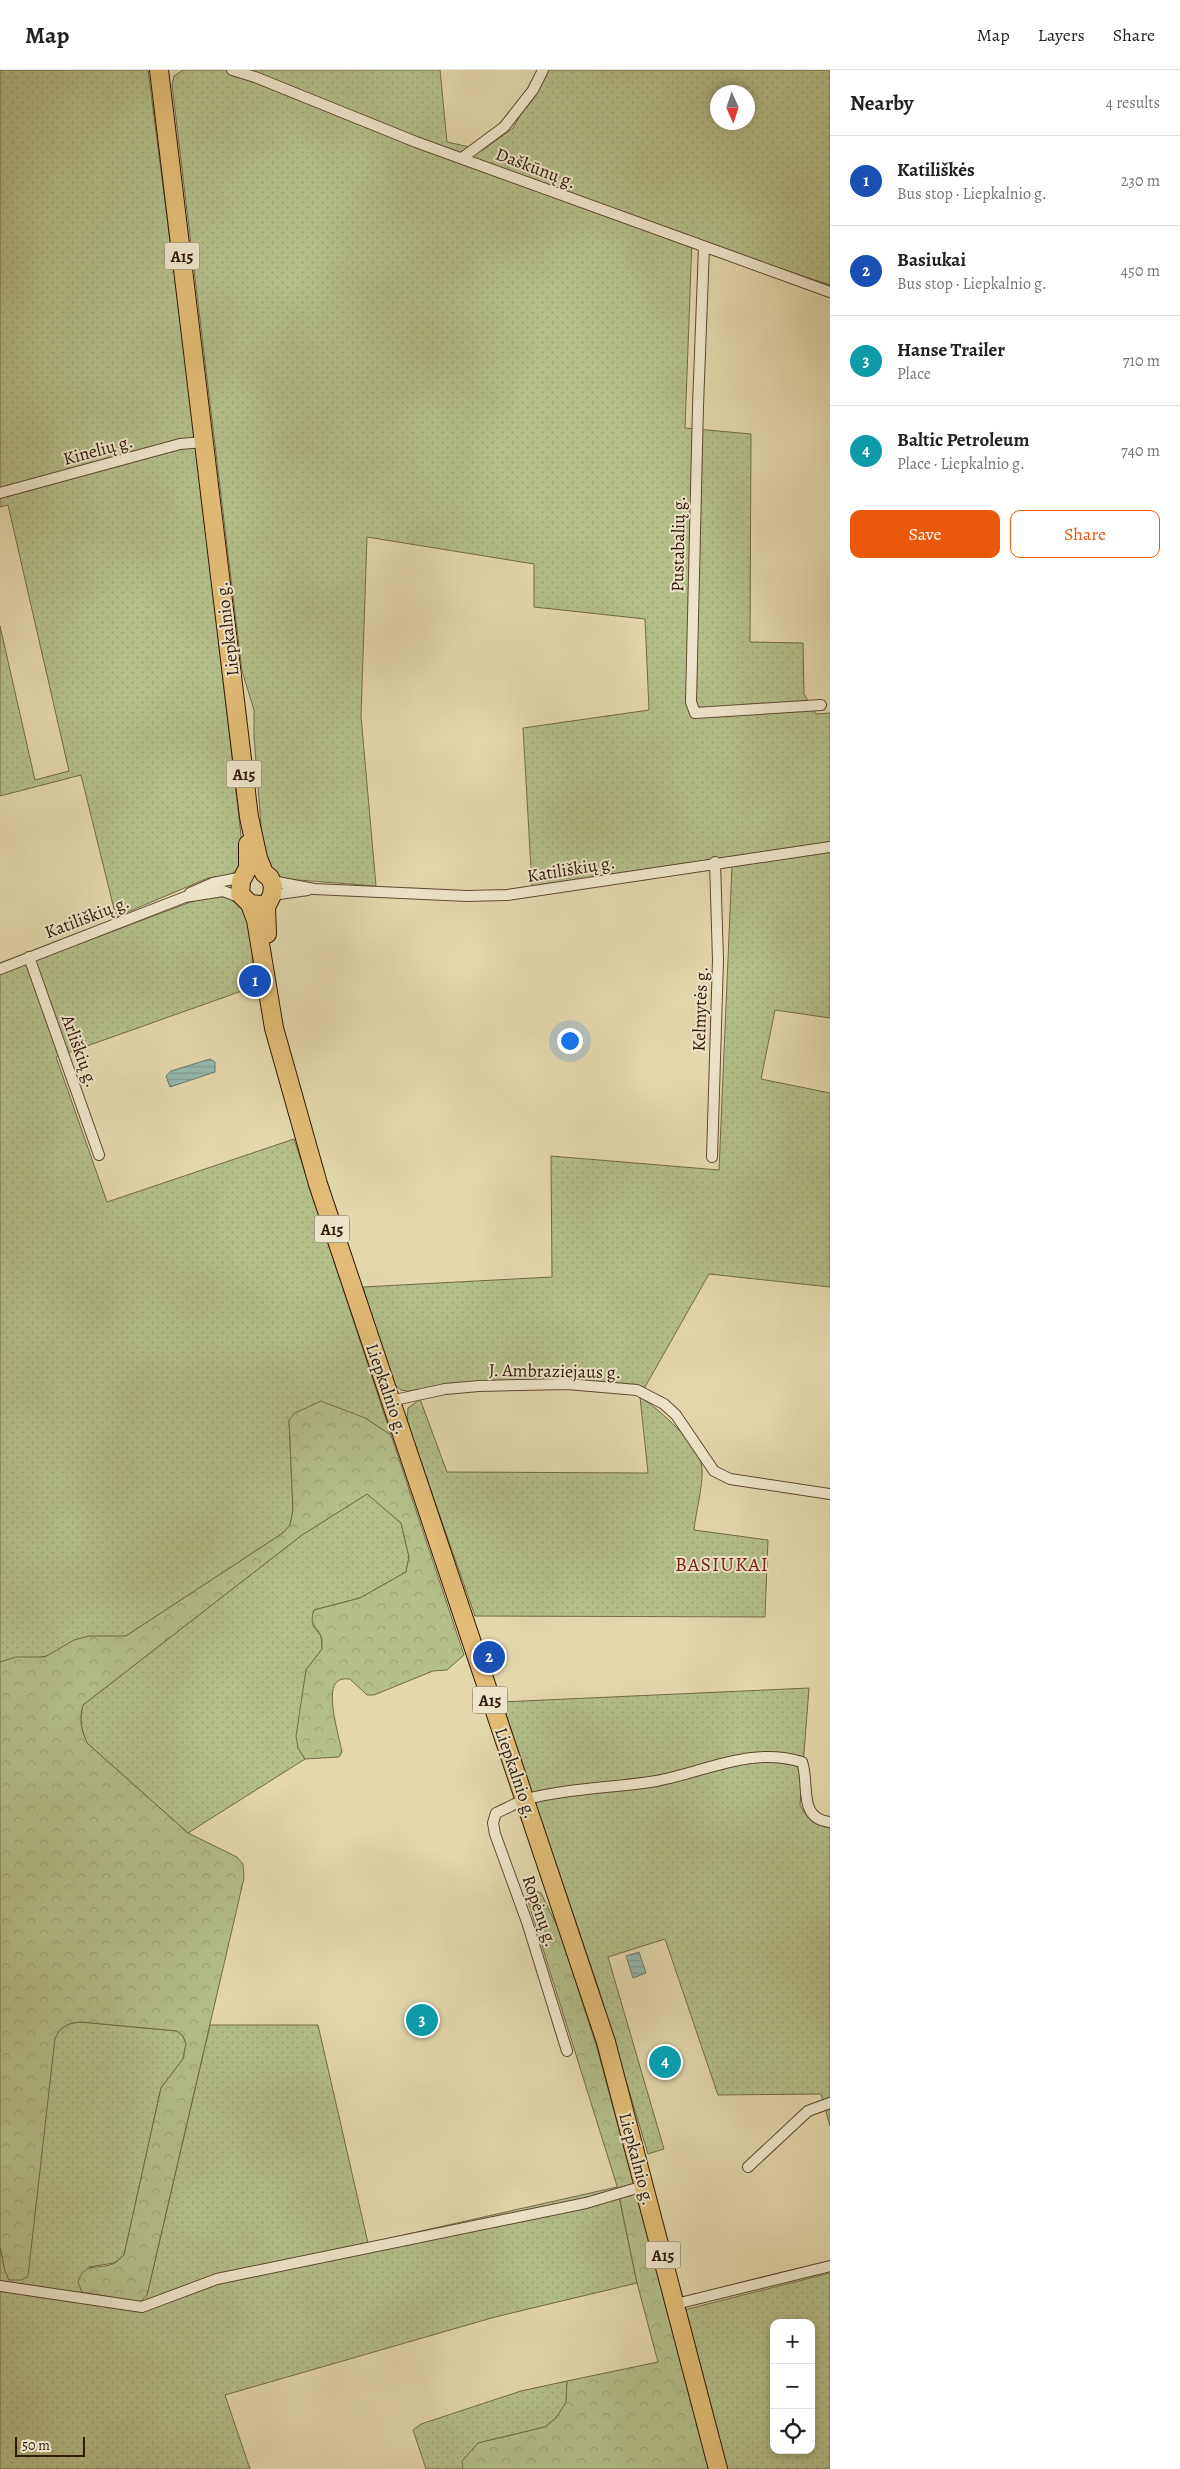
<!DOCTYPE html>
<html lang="en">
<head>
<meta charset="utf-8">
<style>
	body { margin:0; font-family:Alegreya,serif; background:#f2f2f2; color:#222 }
	.controls { position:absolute; right:15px; bottom:15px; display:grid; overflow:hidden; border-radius:10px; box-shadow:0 2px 8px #0003 }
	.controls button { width:45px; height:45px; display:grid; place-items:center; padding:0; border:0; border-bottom:1px solid #e0e0e0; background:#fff; color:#222; font:25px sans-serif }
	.compass { position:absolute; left:710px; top:15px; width:45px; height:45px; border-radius:50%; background:#fff; box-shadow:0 2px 8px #0003; rotate:177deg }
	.scale { position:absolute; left:15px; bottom:12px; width:70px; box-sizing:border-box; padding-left:5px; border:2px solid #311807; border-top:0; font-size:14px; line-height:18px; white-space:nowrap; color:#311807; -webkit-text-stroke:4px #ede5c9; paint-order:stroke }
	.you { position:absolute; left:569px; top:970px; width:18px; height:18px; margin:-12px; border:4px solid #fff; border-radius:50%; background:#1a73e8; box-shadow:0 0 0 8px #1a73e833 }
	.badge { display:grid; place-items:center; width:32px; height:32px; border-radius:50%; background:#ea580c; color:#fff; font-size:16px; font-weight:700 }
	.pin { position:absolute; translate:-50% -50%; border:2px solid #fff; box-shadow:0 1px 5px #0006 }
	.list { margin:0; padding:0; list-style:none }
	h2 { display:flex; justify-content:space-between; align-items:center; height:65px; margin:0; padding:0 20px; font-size:21px }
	h2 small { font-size:16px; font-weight:400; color:#767676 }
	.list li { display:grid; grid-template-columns:32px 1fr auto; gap:15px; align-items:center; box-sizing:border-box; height:90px; padding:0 20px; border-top:1px solid #e0e0e0 }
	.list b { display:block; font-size:19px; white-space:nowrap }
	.list p { margin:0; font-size:16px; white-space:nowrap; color:#767676 }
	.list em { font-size:16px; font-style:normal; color:#767676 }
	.actions { display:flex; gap:10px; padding:15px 20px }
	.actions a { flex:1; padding:11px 0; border:1px solid #ea580c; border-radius:10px; text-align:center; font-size:18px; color:#ea580c }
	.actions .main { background:#ea580c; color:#fff }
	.icon { flex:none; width:28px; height:28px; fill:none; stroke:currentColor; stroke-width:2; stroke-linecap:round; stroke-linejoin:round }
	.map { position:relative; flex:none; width:830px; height:2399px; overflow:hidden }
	header { display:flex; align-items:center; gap:30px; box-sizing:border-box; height:70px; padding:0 25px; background:#fff; border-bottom:1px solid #e0e0e0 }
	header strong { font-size:24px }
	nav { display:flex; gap:28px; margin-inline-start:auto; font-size:18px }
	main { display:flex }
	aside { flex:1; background:#fff }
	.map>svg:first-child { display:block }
	.grass { fill:url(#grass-dots); stroke:#726b48; fill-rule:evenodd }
	.forest { fill:url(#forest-crowns); stroke:#726b48 }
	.water { fill:url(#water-rules); stroke:#6d796a }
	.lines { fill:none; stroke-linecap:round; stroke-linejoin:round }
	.street-casing { stroke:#5e4830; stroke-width:12 }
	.highway-casing { stroke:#311807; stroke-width:20 }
	.street { stroke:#ede5c9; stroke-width:10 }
	.highway { stroke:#e2bc76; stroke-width:18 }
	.labels { text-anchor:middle; stroke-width:4; stroke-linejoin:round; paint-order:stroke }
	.shield { fill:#ede5c9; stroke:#695641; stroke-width:1 }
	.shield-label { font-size:16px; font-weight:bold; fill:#311807 }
	.street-label { font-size:18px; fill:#311807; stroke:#ede5c9 }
	.quarter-label { font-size:20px; letter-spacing:1px; fill:#7a1f14; stroke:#ede5c9 }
</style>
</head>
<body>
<header>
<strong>Map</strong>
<nav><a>Map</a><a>Layers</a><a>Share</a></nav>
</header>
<main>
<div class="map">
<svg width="830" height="2399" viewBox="0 0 830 2399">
	<defs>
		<pattern id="grass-dots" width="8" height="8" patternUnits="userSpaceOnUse" patternTransform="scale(1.25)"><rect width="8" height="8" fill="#b3be89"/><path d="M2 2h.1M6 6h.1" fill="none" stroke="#9aa375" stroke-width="1.8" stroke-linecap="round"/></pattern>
		<pattern id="forest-crowns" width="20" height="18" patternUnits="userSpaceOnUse" patternTransform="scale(1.25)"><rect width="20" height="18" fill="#b3be89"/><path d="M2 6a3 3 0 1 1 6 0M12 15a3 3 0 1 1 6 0" fill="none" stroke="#9aa375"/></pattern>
		<pattern id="water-rules" width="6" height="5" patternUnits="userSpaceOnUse" patternTransform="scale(1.25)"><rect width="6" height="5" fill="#95b9ac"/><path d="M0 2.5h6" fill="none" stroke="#819e92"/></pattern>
	</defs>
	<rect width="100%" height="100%" fill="#e3d7ac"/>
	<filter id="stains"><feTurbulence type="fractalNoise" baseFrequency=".004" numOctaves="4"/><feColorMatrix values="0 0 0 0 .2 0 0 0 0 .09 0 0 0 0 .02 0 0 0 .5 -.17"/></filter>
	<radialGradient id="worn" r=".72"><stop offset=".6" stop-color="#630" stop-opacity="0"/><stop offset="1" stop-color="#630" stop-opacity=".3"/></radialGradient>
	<!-- grass -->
	<path class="grass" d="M0,0H148L194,356L244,791L235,804L208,808L116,847L81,705L0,726V556L35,710L69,701L8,435L0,437Z
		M183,0H440L447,72L483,80L513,58L546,0H830V215L692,169L685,358L751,364L750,572L803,573L804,624L816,644L830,643V772L532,816L523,658L649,640L645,549L534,537V494L367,467L361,646L376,816L285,809L274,804L263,780L254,667V640L242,601L172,15L174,6ZM718,22H748V52H718Z
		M830,781V948L775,940L761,1009L830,1023V1217L709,1204L645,1317L639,1316L467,1313L408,1321L401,1320L392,1312L363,1217L552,1207L551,1086L719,1100L732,795Z
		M220,825C266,839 248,881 253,917L56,987L107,1132L294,1069L391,1365L365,1348L289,1350L293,1440L290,1455L283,1463L126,1566C96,1568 71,1582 42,1587C28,1589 15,1588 0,1592V904L201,828Z
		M640,1327C658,1338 701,1376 702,1398C703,1418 696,1440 694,1460L768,1470L765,1547L475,1546L407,1352L408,1338L420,1329L447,1402L648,1403Z
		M367,1424L401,1453L409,1487L406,1502L360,1528L314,1540L313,1556L321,1566L322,1579L306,1600L298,1678L305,1689L188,1763L87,1673C81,1659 79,1650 83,1635L302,1465Z
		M809,1618L800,1735C806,1748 816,1752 830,1757V2056L821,2024L718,2025L665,1869L608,1887L664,2079L648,2084L598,1917L501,1632Z
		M81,1952L177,1961L183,1966L186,1974L183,1989L161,2018L124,2185L114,2193L89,2197L141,2231L147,2225L210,1955H318L368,2173L617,2117L637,2213L495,2247L225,2325L250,2399H0V2176L5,2201L55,1968C61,1956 68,1953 81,1952Z
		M830,2203V2399H727L684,2240ZM774,2253H811V2380H774Z
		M567,2311V2332L556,2348L545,2357L478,2373L463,2391V2399H426L413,2360L421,2354L521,2321Z"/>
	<!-- forest -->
	<path class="forest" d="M321,1331L365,1348L391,1365L464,1585L447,1600L433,1601L374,1625H367L350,1609C345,1609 340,1608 336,1613C326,1624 339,1666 342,1682L339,1687L305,1689L298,1678L296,1666L306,1600L322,1579C322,1575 322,1569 321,1566C315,1554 309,1555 314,1540L360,1528L406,1502L409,1487L401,1453L367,1424L302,1465L83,1635C79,1650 81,1659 87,1673L188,1763L237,1787L243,1794L244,1808L147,2225L141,2231L138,2232L82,2222L78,2212C85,2190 99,2201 115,2193C118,2191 121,2187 124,2185L161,2018L183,1989L186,1974L183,1966L177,1961L81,1952C68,1953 61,1956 55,1968L28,2206L22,2210H9L5,2201L0,2176V1592L16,1587H45L74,1570L89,1566H126L283,1463L290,1455L293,1440L289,1350L295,1343Z
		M536,1821L541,1823L560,1862L597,1978L711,2399H463L462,2391L478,2373L545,2357L556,2348L566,2332L567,2311L658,2292L637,2213L617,2116L527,1828L529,1822Z"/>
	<!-- water -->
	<path class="water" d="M210,989L215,992V1002L170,1017L166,1006L171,1001Z
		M639,1882L646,1903L633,1908L626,1886Z"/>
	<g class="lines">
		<defs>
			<path id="street" d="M232,0L255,7L416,72L830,222
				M462,88L504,57L533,20L543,0
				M704,177L698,336L691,632L695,643L821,635
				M0,423L180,374L204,372
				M272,811L314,819L467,826L507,825L830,777
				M190,823L213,813L243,807
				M272,825L308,820
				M29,887L99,1085
				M0,899L185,827L223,821L242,828
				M712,1087L718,890L715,792
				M390,1331L445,1319L479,1316L567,1314L637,1320L664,1334L676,1345L714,1401L730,1409L830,1424
				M567,1981L527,1852L495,1764L493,1753L496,1743C506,1739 517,1732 527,1729C569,1718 613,1718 656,1711C705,1702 751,1676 802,1692C810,1713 797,1749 830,1752
				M748,2097L808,2041L830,2033
				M0,2216L142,2237L217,2209L586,2133L644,2116
				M676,2234L830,2196"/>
			<path id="highway" d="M159,0L249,747L258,788L264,803L270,808L273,816L272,825L266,837L267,864
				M248,774V798L241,811L240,824L250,834L261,835
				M250,834L256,850L274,958L318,1114L606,1972L718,2399"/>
		</defs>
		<!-- street casing -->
		<use href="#street" class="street-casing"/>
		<!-- highway casing -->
		<use href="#highway" class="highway-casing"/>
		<!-- street -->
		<use href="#street" class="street"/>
		<!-- highway -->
		<use href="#highway" class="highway"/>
	</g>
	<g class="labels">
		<!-- shield labels -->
		<g class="shield">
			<rect x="164.5" y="172.5" width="35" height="27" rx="4"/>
			<rect x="226.5" y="690.5" width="35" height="27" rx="4"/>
			<rect x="314.5" y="1145.5" width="35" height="27" rx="4"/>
			<rect x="472.5" y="1616.5" width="35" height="27" rx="4"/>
			<rect x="645.5" y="2171.5" width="35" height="27" rx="4"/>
		</g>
		<g class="shield-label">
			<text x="182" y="192">A15</text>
			<text x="244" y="710">A15</text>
			<text x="332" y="1165">A15</text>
			<text x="490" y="1636">A15</text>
			<text x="663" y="2191">A15</text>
		</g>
		<!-- street labels -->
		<g class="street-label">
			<text transform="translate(536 98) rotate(21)" y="6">Daškūnų g.</text>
			<text transform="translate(98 380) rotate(-15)" y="6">Kinelių g.</text>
			<text transform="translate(678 474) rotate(-89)" y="6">Pustabalių g.</text>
			<text transform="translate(227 559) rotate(-97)" y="6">Liepkalnio g.</text>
			<text transform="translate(571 799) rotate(-9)" y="6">Katiliškių g.</text>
			<text transform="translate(87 847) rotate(-21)" y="6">Katiliškių g.</text>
			<text transform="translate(700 939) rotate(-88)" y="6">Kelmytės g.</text>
			<text transform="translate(80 981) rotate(70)" y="6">Arliškių g.</text>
			<text transform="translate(555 1301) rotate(1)" y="6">J. Ambraziejaus g.</text>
			<text transform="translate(387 1319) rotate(71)" y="6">Liepkalnio g.</text>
			<text transform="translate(516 1703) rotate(71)" y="6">Liepkalnio g.</text>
			<text transform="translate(540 1841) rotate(71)" y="6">Ropėnų g.</text>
			<text transform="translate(637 2089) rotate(75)" y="6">Liepkalnio g.</text>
		</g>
		<!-- quarter labels -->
		<g class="quarter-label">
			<text x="722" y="1501">BASIUKAI</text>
		</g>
	</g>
	<rect width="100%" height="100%" filter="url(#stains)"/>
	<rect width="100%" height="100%" fill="url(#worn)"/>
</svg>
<div class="controls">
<button>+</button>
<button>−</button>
<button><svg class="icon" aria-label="locate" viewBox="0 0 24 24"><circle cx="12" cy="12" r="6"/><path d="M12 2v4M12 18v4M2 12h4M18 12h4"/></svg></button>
</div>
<svg class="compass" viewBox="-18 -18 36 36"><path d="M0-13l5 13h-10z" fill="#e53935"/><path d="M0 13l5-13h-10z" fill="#767676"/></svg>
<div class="scale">50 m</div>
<div class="you"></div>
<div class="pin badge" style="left:255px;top:911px;background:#1a4fb4">1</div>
<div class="pin badge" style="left:489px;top:1587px;background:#1a4fb4">2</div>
<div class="pin badge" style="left:422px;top:1950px;background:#0f9aa8">3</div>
<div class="pin badge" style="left:665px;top:1992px;background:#0f9aa8">4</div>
</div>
<aside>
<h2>Nearby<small>4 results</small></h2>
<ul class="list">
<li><span class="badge" style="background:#1a4fb4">1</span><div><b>Katiliškės</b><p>Bus stop · Liepkalnio g.</p></div><em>230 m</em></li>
<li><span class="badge" style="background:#1a4fb4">2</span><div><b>Basiukai</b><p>Bus stop · Liepkalnio g.</p></div><em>450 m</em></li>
<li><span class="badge" style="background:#0f9aa8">3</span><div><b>Hanse Trailer</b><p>Place</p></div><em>710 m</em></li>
<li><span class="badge" style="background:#0f9aa8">4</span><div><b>Baltic Petroleum</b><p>Place · Liepkalnio g.</p></div><em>740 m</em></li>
</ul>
<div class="actions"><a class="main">Save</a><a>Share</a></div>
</aside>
</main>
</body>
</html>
